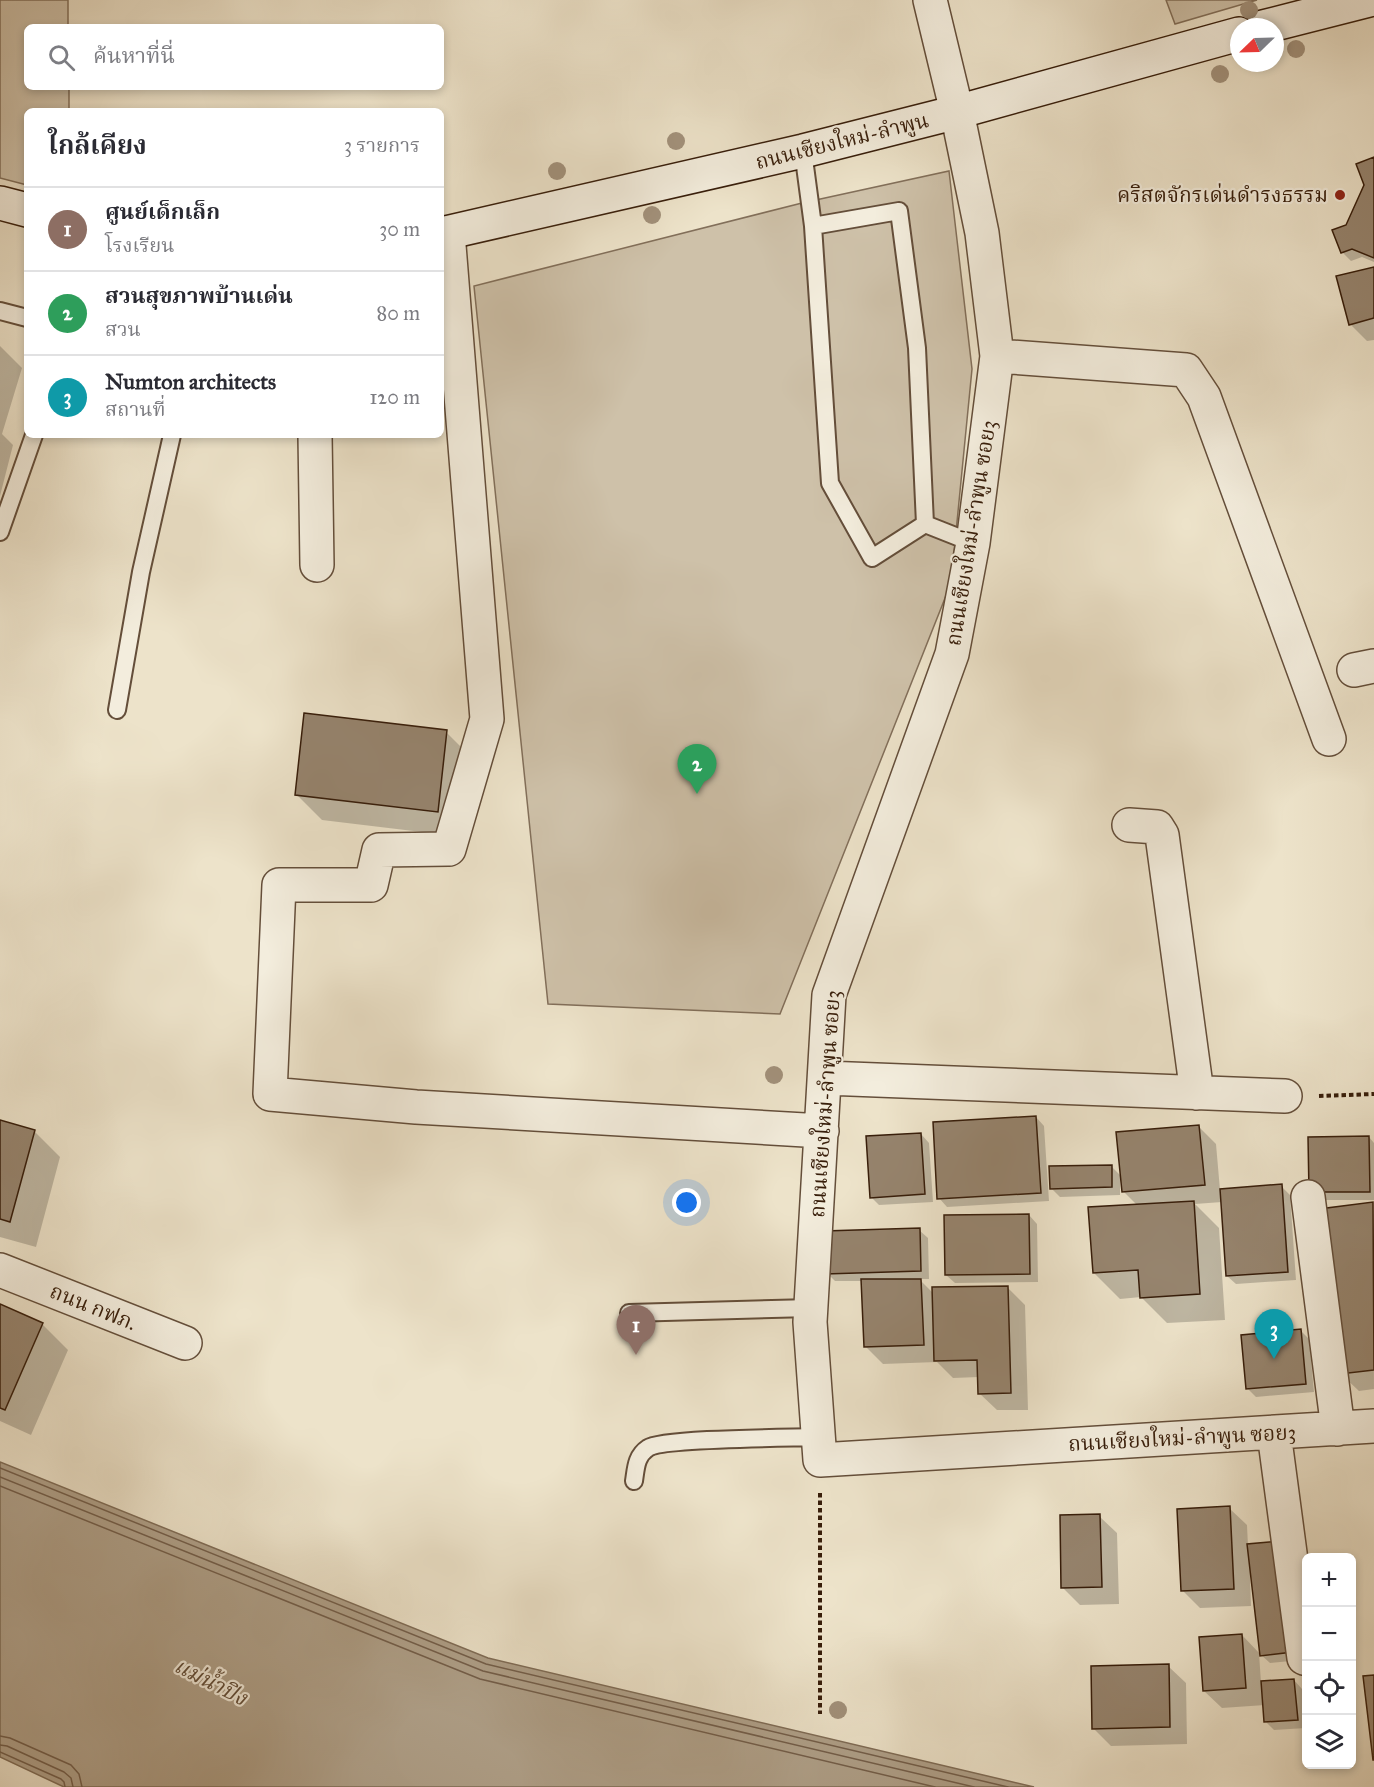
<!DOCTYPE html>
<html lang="th">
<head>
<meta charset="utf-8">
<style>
	body { margin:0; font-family:"IM FELL Great Primer","Noto Serif Thai",serif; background:#f7f7f7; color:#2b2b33 }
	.controls { position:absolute; right:18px; bottom:18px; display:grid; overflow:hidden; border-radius:9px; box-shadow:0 3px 9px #0003 }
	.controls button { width:54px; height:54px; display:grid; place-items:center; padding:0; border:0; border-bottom:2px solid #e1e1e2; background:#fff; color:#2b2b33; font:30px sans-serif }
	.compass { position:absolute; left:1230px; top:18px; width:54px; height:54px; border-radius:50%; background:#fff; box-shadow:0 3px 9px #0003; rotate:247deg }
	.you { position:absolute; left:687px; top:1203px; width:21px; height:21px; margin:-15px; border:4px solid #fff; border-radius:50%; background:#1a73e8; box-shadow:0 0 0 9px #1a73e833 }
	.badge { display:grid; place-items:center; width:39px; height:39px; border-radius:50%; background:#2563eb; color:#fff; font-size:20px; font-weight:700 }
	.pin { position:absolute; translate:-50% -50px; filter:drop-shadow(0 2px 3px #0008) }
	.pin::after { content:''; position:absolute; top:32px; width:21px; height:18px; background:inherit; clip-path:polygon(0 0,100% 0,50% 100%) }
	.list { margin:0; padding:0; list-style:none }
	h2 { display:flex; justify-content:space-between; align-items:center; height:78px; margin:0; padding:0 24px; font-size:26px }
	h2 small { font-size:20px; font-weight:400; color:#7c7c81 }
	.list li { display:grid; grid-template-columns:39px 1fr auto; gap:18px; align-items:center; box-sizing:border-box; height:84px; padding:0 24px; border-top:2px solid #e1e1e2 }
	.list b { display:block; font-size:22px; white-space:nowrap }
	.list p { margin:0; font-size:20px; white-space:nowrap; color:#7c7c81 }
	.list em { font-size:20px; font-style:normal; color:#7c7c81 }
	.icon { flex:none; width:33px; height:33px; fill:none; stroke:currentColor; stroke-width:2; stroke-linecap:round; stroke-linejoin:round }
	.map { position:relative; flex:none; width:1374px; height:1787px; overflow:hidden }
	.search { position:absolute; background:#fff; box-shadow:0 3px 9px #0003; left:24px; top:24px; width:420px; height:66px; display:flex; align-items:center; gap:15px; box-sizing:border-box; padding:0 21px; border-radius:9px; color:#7c7c81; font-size:22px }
	.panel { position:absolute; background:#fff; box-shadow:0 3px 9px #0003; left:24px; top:108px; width:420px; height:330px; border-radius:9px }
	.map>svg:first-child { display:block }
	.green { fill:#cec1a9; stroke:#826f5a; stroke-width:1.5 }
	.water { fill:#afa089; stroke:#7f6c56; stroke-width:1.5 }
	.shadow { fill:#0003 }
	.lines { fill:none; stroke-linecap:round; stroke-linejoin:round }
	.shore { stroke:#735e4a; stroke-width:1.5 }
	.building { fill:#96846e; stroke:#371d0a; stroke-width:1.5 }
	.lane-casing { stroke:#644e3a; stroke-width:20 }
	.street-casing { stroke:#644e3a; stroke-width:36 }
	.secondary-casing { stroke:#371d0a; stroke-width:36 }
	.path { stroke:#371d0a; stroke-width:4; stroke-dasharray:4.5 3; stroke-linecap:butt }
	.lane { stroke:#f3eddd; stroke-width:16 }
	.street { stroke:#f3eddd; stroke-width:33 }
	.secondary { stroke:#f3eddd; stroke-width:33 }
	.tree { fill:#a2917b }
	.poi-dot { fill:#8f2418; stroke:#f3eddd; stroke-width:2 }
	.labels { text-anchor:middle; stroke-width:4.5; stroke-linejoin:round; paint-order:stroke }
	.street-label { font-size:21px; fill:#371d0a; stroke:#f3eddd }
	.poi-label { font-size:21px; fill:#371d0a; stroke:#f3eddd; text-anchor:end }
	.water-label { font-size:22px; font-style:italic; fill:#614b36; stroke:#f3eddd }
</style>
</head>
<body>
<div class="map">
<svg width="1374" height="1787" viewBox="0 0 1374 1787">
	<rect width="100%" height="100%" fill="#ede3ca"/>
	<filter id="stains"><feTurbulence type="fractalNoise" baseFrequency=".00333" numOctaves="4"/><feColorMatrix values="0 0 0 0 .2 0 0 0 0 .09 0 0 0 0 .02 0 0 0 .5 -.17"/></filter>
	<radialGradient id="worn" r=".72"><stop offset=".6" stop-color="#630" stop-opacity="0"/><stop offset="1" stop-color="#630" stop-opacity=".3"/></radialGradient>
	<!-- green -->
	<path class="green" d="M0,0H68V27H27V87H69V111H27V185L0,178Z
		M1166,0H1257L1175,24Z
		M949,171L972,369L951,583L780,1014L548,1004L474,286L802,203Z"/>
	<!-- water -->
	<path class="water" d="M0,1462L488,1658L1034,1787H64L0,1757Z"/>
	<!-- shadow -->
	<path class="shadow" d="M1374,159V262L1362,257L1351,261L1342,252L1347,226Z
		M1374,268V340L1367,341L1350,324Z
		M0,346L22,368L2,434L13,445L0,496Z
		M446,732L472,758L463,837L322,820L296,794Z
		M1036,1117L1044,1126L1049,1201L947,1207L939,1198Z
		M0,1122L34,1131L60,1157L36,1247L0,1237Z
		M1198,1126L1216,1144L1220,1190L1281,1186L1290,1195L1296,1280L1236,1284L1227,1276L1222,1202L1195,1204L1219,1228L1225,1320L1167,1323L1141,1297L1120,1299L1094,1273L1138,1206L1123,1191L1122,1178H1120V1195L1060,1197L1051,1188L1111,1166L1122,1177Z
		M921,1134L929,1143L933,1202L879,1205L871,1197Z
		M1369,1137L1374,1143V1200H1319L1310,1192Z
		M1373,1203L1374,1389L1359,1391L1341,1374Z
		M1029,1215L1037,1224L1038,1282L955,1283L946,1275Z
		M919,1230L928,1238L929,1279H919L934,1294L1008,1288L1025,1305L1028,1410H997L979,1393V1377L953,1378L937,1362L883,1364L865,1346L863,1281H835L827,1273Z
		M0,1306L42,1324L68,1350L31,1435L0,1421Z
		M1301,1331L1309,1339L1314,1392L1256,1397L1247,1388Z
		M1229,1508L1247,1525L1248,1546L1301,1660L1270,1663L1259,1653L1261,1683L1294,1680L1302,1689L1306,1728L1274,1730L1266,1722L1265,1705L1222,1708L1204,1691L1242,1635L1261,1655L1252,1575L1250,1576L1251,1606L1200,1608L1183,1591Z
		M1099,1516L1117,1533L1119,1604L1080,1605L1063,1588Z
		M1168,1666L1186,1683L1187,1744L1111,1746L1094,1729Z"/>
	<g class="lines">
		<!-- shore -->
		<path class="shore" d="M0,1468L486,1664L1008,1787
			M0,1477L483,1671L974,1787
			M0,1486L480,1679L935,1787
			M0,1736L10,1738L71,1765L79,1774L82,1787
			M0,1745L7,1746L64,1772L71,1778L73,1787
			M0,1752L61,1779L64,1782L65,1787"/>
	</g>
	<!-- building -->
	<path class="building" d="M1374,157V258L1352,249L1341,253L1332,230L1346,225L1364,185L1356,164Z
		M1374,267V318L1349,325L1336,276Z
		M304,713L447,730L438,812L295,795Z
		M1036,1116L1041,1193L937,1199L933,1122Z
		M0,1120L35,1130L10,1222L0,1219Z
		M1199,1125L1205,1185L1122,1192L1116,1132Z
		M921,1133L925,1194L870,1198L866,1136Z
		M1369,1136L1370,1192H1309L1308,1137Z
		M1112,1165V1187L1050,1189L1049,1166Z
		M1282,1184L1288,1272L1226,1276L1220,1189Z
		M1194,1201L1200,1294L1140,1298L1138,1270L1093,1273L1088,1207Z
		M1373,1202L1374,1370L1340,1374L1319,1209Z
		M1029,1214L1030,1274L945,1275L944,1215Z
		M920,1228L921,1271L825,1274L824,1231Z
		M861,1279H921L924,1345L864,1347Z
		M1008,1286L1011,1393L978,1394L977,1360L934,1361L932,1287Z
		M0,1304L43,1323L5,1410L0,1408Z
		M1301,1329L1306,1384L1246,1389L1241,1335Z
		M1230,1506L1234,1589L1181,1591L1177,1509Z
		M1100,1514L1102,1587L1061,1588L1060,1515Z
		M1280,1541L1293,1652L1260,1656L1247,1544Z
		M1242,1634L1246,1688L1203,1691L1199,1637Z
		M1169,1664L1170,1727L1092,1729L1091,1666Z
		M1374,1675V1760H1373L1363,1676Z
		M1294,1679L1298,1720L1264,1722L1261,1681Z"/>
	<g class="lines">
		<defs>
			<path id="lane" d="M803,151L813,226
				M899,211L917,348L925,524L872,558L830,483L813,226Z
				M0,311L27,318
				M925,524L973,543
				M0,532L34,435
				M117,710L141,572L172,435
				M629,1313L811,1308
				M634,1481C636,1468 636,1456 648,1448C662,1438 792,1438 818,1437"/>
			<path id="street" d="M930,0L957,112L982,233L997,356L973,543L952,654L829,995L810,1322L820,1460L1374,1426
				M448,233L487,719L449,849L379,850L371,885H279L270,1094L416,1107L822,1131
				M997,356L1186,370L1204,397L1329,739
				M315,435L317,565
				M1354,670L1374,666
				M1129,825L1157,827L1162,835L1197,1093
				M825,1078L1285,1096
				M1308,1197L1338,1429
				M0,1270L185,1343
				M1274,1433L1304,1658"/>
			<path id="secondary" d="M1263,27L1369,0
				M0,203L27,210
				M441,234L803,151L957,112L1239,34"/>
		</defs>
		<!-- lane casing -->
		<use href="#lane" class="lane-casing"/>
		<!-- street casing -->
		<use href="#street" class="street-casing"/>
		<!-- secondary casing -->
		<use href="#secondary" class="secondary-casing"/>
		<!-- path -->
		<path class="path" d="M1319,1096L1374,1094
			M820,1493V1714"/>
		<!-- lane -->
		<use href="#lane" class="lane"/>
		<!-- street -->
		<use href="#street" class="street"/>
		<!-- secondary -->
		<use href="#secondary" class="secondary"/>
	</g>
	<!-- trees -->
	<g class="tree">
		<circle cx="1249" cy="10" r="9"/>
		<circle cx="1296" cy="49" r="9"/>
		<circle cx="1220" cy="74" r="9"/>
		<circle cx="676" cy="141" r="9"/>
		<circle cx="557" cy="171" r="9"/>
		<circle cx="652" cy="215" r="9"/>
		<circle cx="774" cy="1075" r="9"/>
		<circle cx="838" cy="1710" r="9"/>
	</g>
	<!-- markers -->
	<circle class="poi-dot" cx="1340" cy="195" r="6"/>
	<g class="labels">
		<!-- street labels -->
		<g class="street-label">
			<text transform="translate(842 141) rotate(-14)" y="7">ถนนเชียงใหม่-ลำพูน</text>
			<text transform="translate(971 533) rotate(-81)" y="7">ถนนเชียงใหม่-ลำพูน ซอย3</text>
			<text transform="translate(825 1104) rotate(-86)" y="7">ถนนเชียงใหม่-ลำพูน ซอย3</text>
			<text transform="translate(93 1307) rotate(22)" y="7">ถนน กฟภ.</text>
			<text transform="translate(1182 1438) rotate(-3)" y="7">ถนนเชียงใหม่-ลำพูน ซอย3</text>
		</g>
		<!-- poi labels -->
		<g class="poi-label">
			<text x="1328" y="202">คริสตจักรเด่นดำรงธรรม</text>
		</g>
		<!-- water labels -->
		<g class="water-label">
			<text transform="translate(211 1681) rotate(27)" y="8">แม่น้ำปิง</text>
		</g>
	</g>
	<rect width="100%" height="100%" filter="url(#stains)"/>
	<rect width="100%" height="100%" fill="url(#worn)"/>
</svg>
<div class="controls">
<button>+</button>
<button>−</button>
<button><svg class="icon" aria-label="locate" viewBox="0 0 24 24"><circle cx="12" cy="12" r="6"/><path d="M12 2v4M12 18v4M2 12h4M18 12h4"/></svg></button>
<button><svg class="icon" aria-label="layers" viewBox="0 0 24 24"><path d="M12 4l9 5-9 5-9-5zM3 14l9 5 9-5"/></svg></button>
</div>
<svg class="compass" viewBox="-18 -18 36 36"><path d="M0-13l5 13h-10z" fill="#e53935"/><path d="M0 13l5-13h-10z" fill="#7c7c81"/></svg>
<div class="you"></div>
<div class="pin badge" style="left:636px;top:1355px;background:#8d6e63">1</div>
<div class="pin badge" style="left:697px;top:794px;background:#2e9e5b">2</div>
<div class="pin badge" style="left:1274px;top:1359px;background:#0f9aa8">3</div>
<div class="search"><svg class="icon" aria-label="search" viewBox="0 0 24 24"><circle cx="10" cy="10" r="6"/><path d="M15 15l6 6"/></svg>ค้นหาที่นี่</div>
<section class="panel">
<h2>ใกล้เคียง<small>3 รายการ</small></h2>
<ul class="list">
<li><span class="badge" style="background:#8d6e63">1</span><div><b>ศูนย์เด็กเล็ก</b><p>โรงเรียน</p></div><em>30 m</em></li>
<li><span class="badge" style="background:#2e9e5b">2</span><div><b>สวนสุขภาพบ้านเด่น</b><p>สวน</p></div><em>80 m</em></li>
<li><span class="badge" style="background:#0f9aa8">3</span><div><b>Numton architects</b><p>สถานที่</p></div><em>120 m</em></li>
</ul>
</section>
</div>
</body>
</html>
